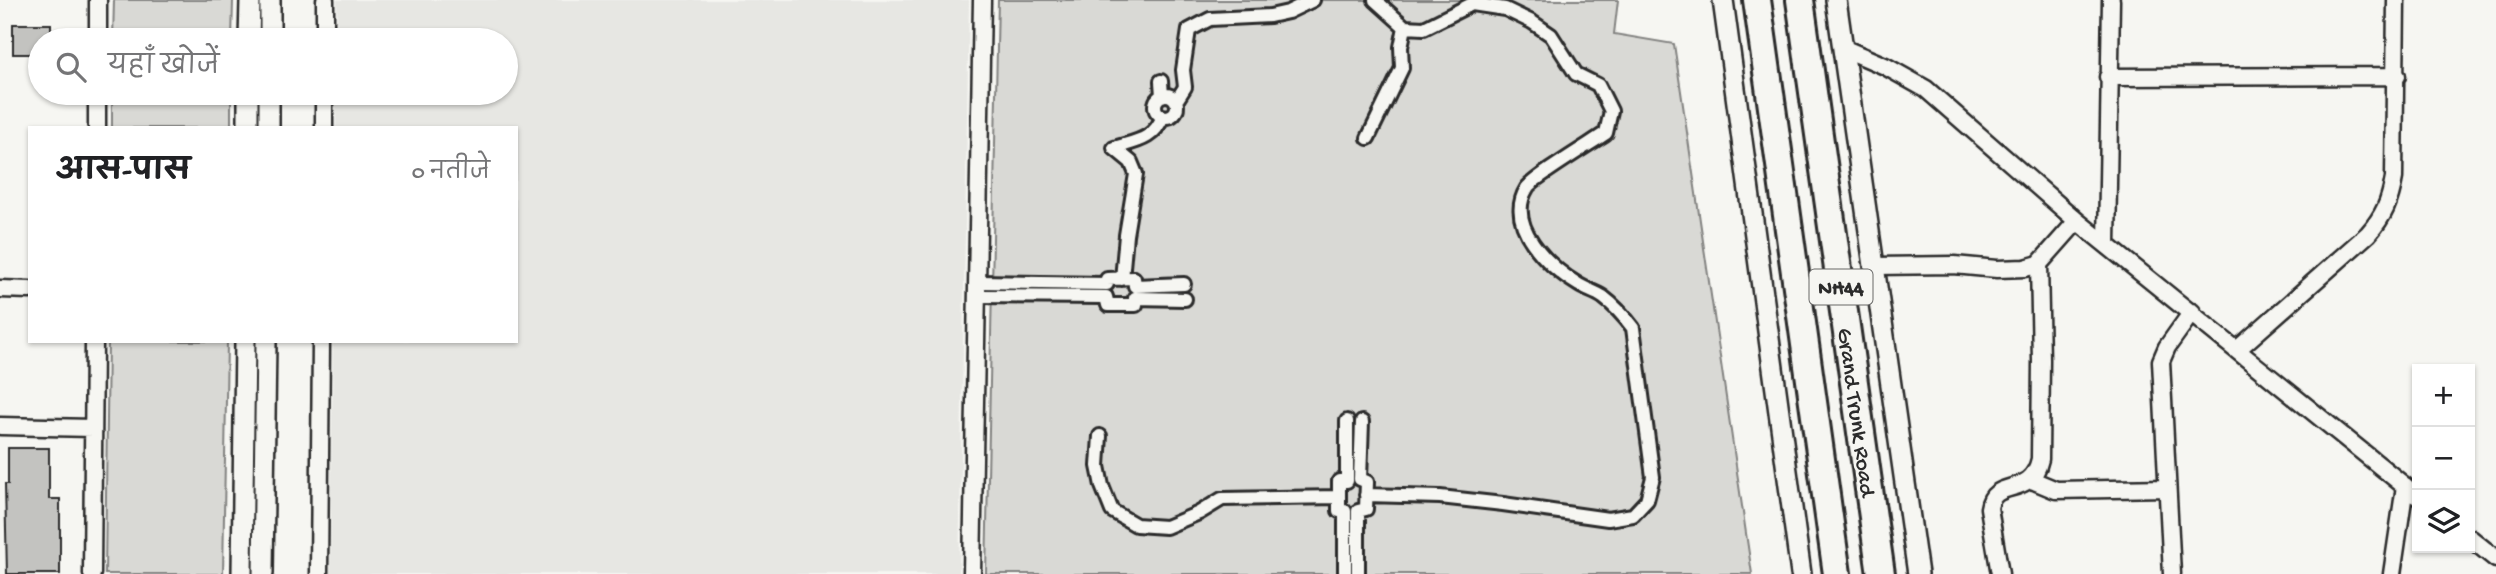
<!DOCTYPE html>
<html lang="hi">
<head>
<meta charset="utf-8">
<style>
	body { margin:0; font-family:"Gochi Hand","Playpen Sans Deva",sans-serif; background:#f2f2f2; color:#202124 }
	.controls { position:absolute; right:21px; bottom:21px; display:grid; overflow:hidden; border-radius:0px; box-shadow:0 2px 5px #0004 }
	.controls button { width:63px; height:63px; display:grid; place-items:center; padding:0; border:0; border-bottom:2px solid #e0e0e0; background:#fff; color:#202124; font:35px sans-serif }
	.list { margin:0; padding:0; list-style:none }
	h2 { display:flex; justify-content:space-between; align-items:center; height:91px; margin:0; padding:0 28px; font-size:30px }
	h2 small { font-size:23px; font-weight:400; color:#757577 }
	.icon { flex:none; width:38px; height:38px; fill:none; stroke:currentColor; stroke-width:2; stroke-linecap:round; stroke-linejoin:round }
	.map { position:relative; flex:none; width:2496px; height:574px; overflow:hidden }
	.search { position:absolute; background:#fff; box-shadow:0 2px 5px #0004; left:28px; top:28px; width:490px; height:77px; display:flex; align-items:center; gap:18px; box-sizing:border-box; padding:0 24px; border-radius:38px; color:#757577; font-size:26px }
	.panel { position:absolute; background:#fff; box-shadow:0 2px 5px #0004; left:28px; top:126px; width:490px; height:217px; border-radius:0px }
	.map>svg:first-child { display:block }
	.built { fill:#e7e7e3 }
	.green { fill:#d9d9d5; stroke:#828280; stroke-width:2 }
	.building { fill:#c3c3c0; stroke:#2b2b2b; stroke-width:2 }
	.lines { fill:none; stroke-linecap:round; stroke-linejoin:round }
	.pedestrian-casing { stroke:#2b2b2b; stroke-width:18 }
	.minor-casing { stroke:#2b2b2b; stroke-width:21 }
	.tertiary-casing { stroke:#2b2b2b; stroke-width:24 }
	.trunk-casing { stroke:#2b2b2b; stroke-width:32 }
	.pedestrian { stroke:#f6f6f2; stroke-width:12 }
	.minor { stroke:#f6f6f2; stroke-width:16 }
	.tertiary { stroke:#f6f6f2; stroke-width:19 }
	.trunk { stroke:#f6f6f2; stroke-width:26 }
	.labels { text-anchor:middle; stroke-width:5; stroke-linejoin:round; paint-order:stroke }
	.shield { fill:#f6f6f2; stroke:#686867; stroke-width:2 }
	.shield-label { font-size:21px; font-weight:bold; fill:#2b2b2b }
	.street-label { font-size:23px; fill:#2b2b2b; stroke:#f6f6f2 }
</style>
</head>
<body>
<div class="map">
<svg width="2496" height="574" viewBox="0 0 2496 574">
	<rect width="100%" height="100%" fill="#f6f6f2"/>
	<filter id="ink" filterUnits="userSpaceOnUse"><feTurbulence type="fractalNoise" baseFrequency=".0143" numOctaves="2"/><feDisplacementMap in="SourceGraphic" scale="14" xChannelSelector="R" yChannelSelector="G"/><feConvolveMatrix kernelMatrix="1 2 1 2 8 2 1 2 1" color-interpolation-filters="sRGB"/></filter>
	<g filter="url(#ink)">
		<!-- built -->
		<path class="built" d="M337,0H969L959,574H330L333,341H516V128H336V93H506V40H337Z"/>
		<!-- green -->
		<path class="green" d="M114,0H233L232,40H113Z
			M998,0H1618L1614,34L1674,44L1752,574H986Z
			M112,93H231V128H112Z
			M108,341H227L223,574H105Z"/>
		<!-- building -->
		<path class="building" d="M13,24H51V40H40V54H13Z
			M8,448H49V499H60V574H7L5,484H8Z"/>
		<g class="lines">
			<defs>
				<path id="pedestrian" d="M1375,0L1405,27
					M1161,81L1162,96
					M1155 106a11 11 0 1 1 22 0a11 11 0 1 1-22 0Z
					M1174,98H1178L1185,87L1183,70L1189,30L1210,19L1270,16L1288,12L1313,0
					M1122,279L1126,235L1136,174L1131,162L1114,148C1136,141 1154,140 1163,116
					M979,282L1107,284V279L1134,278L1135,286L1184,284
					M978,296L1106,297L1108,305H1136L1135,298L1185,299
					M1100,436L1098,466L1102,486L1112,511L1136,525L1166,527L1199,513L1222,499L1339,497
					M1366,495L1440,497L1503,504L1608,519L1633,515L1647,500L1653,477L1633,328C1624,316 1615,306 1603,297C1596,292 1587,290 1579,285C1549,267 1504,225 1527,188C1532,179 1593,142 1606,133L1611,111L1598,85L1576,74L1551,35L1532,22L1505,9L1472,4L1424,28L1405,27L1401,47L1402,68L1368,138
					M1345,574V511H1339V481H1347V421
					M1358,574V511L1366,509L1367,482L1360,479L1362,422"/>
				<path id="minor" d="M98,40V0
					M325,40V0
					M1843,48L1885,66L1926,89L2077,221L2417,496
					M2108,77L2397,76
					M97,128V93
					M324,128V93
					M2107,245L2111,0
					M1874,266L1954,265L1997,269L2025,268L2039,264L2077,221
					M0,289L30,290
					M2238,349L2368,234C2384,216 2390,201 2394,178L2396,0
					M0,426L93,428
					M2032,480L2056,490L2167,488
					M2470,538L2496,559
					M92,574L94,341
					M319,574L321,341
					M972,574L982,0
					M2000,574L1989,508C1994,476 2031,500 2040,459L2041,360L2039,264
					M2172,574L2161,361L2167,347L2192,312
					M2392,574L2405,486"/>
				<path id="tertiary" d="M1723,0L1801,574
					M1836,0L1918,574
					M249,40L250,0
					M270,40V0
					M248,128V93
					M269,128V93
					M242,574L245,341
					M263,574L266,341"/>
				<path id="trunk" d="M1757,0L1837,574
					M1800,0L1881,574"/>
			</defs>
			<!-- pedestrian casing -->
			<use href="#pedestrian" class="pedestrian-casing"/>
			<!-- minor casing -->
			<use href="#minor" class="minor-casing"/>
			<!-- tertiary casing -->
			<use href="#tertiary" class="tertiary-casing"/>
			<!-- trunk casing -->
			<use href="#trunk" class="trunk-casing"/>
			<!-- pedestrian -->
			<use href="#pedestrian" class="pedestrian"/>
			<!-- minor -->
			<use href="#minor" class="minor"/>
			<!-- tertiary -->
			<use href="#tertiary" class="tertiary"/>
			<!-- trunk -->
			<use href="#trunk" class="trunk"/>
		</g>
	</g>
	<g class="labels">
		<!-- shield labels -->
		<rect class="shield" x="1809.5" y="269.5" width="63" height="35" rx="5"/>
		<g class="shield-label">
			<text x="1841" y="294">NH44</text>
		</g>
		<!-- street labels -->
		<g class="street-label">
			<text transform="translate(1858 412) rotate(82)" y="8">Grand Trunk Road</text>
		</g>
	</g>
</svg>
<div class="controls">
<button>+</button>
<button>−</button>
<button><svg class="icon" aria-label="layers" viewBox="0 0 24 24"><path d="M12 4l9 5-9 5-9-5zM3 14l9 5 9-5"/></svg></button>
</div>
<div class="search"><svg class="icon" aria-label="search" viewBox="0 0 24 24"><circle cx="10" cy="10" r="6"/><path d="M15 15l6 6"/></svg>यहाँ खोजें</div>
<section class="panel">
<h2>आस-पास<small>0 नतीजे</small></h2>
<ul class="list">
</ul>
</section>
</div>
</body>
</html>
